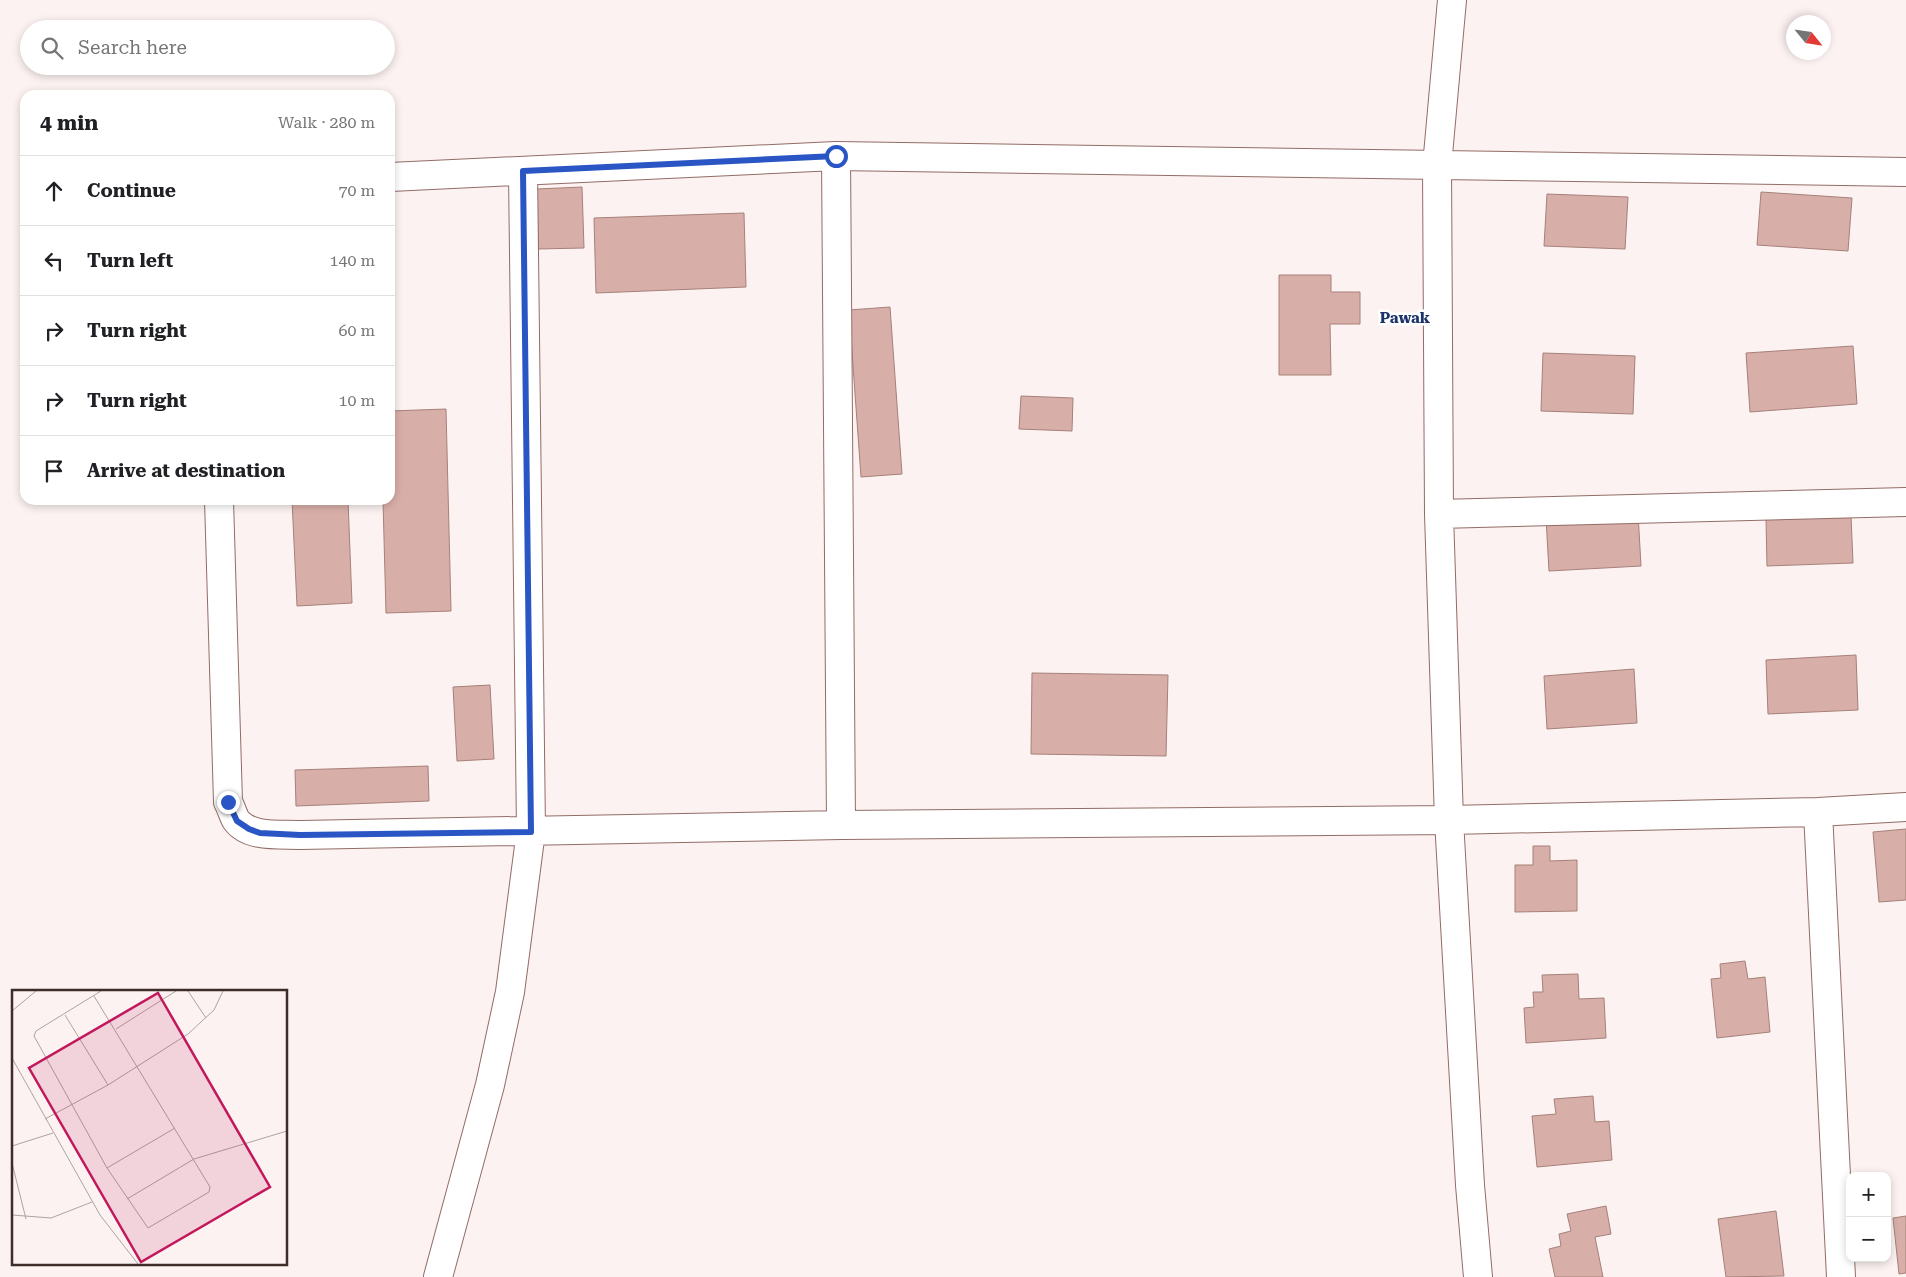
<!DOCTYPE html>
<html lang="en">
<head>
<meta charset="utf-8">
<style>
	body { margin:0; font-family:"Roboto Serif",serif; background:#f2f2f2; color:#202124 }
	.controls { position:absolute; right:15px; bottom:15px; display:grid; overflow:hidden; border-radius:10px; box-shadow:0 2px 8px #0003 }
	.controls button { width:45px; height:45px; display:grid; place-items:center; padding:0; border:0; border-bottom:1px solid #e0e0e0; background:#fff; color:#202124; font:25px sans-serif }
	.compass { position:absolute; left:1786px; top:15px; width:45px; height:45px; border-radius:50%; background:#fff; box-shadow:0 2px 8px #0003; rotate:120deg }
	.stop { position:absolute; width:15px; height:15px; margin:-11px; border:4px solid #2956c4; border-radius:50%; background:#fff }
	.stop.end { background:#2956c4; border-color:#fff; box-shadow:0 1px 5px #0008 }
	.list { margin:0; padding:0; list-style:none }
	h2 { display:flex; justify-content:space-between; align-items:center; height:65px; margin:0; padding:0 20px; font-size:21px }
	h2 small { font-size:16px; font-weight:400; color:#757577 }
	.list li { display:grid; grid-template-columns:32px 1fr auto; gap:15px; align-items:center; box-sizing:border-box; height:70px; padding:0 20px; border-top:1px solid #e0e0e0 }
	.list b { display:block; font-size:19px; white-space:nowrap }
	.list em { font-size:16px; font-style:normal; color:#757577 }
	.icon { flex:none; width:28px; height:28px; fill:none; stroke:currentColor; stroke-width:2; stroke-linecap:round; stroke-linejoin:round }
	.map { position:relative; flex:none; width:1906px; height:1277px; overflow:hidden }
	.search { position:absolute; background:#fff; box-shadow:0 2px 8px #0003; left:20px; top:20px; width:375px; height:55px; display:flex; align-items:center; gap:12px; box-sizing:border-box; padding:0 18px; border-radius:28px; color:#757577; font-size:19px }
	.panel { position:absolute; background:#fff; box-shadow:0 2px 8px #0003; left:20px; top:90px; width:375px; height:415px; border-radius:15px }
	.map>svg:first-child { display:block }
	.building { fill:#d8afa8; stroke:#a68079 }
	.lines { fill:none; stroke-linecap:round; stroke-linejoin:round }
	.minor-casing { stroke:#926c66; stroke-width:30 }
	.minor { stroke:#fff; stroke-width:28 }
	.route { stroke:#2956c4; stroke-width:6 }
	.labels { text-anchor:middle; stroke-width:5; stroke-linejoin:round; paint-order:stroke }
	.quarter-label { font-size:15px; font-weight:bold; fill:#1b336a; stroke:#fff }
	.inset-road { fill:none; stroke:#afa3a1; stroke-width:1 }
	.view { fill:#c2185b; fill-opacity:0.15; stroke:#c2185b; stroke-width:2.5 }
	.inset-edge { fill:none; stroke:#3d2c2a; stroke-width:2.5 }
</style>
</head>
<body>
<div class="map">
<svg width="1906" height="1277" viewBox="0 0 1906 1277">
	<rect width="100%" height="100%" fill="#fbf2f1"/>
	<!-- building -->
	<path class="building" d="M582,187L584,248L538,249L537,189Z
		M1761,192L1852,198L1848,251L1757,245Z
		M1547,194L1628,197L1625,249L1544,246Z
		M744,213L746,287L596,293L594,218Z
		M1279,275H1331V292H1360V324H1330L1331,375H1279Z
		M890,307L902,474L861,477L849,310Z
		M1853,346L1857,404L1750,412L1746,353Z
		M1543,353L1635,356L1633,414L1541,411Z
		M1021,396L1073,398L1072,431L1019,429Z
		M446,409L451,611L386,613L383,500H390V411Z
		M292,500H348L352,603L297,606Z
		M1638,513L1641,566L1549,571L1546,518Z
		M1851,516L1853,563L1767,566L1766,519Z
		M1856,655L1858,710L1768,714L1766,660Z
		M1634,669L1637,723L1547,729L1544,676Z
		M1032,673L1168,675L1166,756L1031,754Z
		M490,685L494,759L457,761L453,687Z
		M428,766L429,801L296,806L295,770Z
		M1906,829V900L1879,902L1873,832Z
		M1533,846H1550V861L1577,860V911L1515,912V865H1533Z
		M1745,961L1748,979L1765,977L1770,1032L1717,1038L1711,979L1721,978L1720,964Z
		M1578,974L1579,999L1604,998L1606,1038L1526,1043L1524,1008L1534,1007L1533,992H1543L1542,975Z
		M1593,1096L1595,1122L1609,1121L1612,1160L1537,1167L1532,1116L1556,1114L1554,1099Z
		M1606,1206L1611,1234L1595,1237L1603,1277H1555L1549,1249L1561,1246L1559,1234L1571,1231L1567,1214Z
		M1776,1211L1784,1276L1726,1277L1718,1219Z
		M1906,1216V1273L1899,1274L1893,1218Z"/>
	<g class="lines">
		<defs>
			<path id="minor" d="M1452,0L1437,166L1439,514L1449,820L1470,1185L1478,1277
				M836,156L841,825
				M390,177L836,156L1906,172
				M219,500L228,802C231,807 233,815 236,820C249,838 280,834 300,835L841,825L1449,820L1818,812L1906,807
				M1439,514L1906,502
				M1818,812L1841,1277
				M438,1277L490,1085L510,992L531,831L523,171"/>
		</defs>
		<!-- minor casing -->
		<use href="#minor" class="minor-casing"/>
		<!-- minor -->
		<use href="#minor" class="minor"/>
	</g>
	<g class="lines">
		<!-- route -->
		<path class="route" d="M228,802L237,821L249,829L260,833L300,835L531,832L523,171L836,156"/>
	</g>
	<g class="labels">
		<!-- quarter labels -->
		<g class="quarter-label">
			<text x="1405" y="323">Pawak</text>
		</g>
	</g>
	<!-- overview -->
	<g transform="translate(12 990)">
		<rect width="275" height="275" fill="#fbf2f1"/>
		<path class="inset-road" d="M176,1L194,28M82,6L198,197L197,202L136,238L95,178L22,46L24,41L89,1M0,21L24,1M53,25L96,95M104,39L164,1M0,68L88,225L126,274M33,129L96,95L176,44L202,20L211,1M0,156L41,143M0,173L14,229M95,178L163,138M115,209L182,169L275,141M0,225L39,228L80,212"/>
		<path class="view" d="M146,3L258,197L129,272L17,78Z"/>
		<rect width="275" height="275" class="inset-edge"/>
	</g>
</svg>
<div class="controls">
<button>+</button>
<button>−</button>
</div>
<svg class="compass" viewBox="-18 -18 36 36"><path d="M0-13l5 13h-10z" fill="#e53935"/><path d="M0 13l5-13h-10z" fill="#757577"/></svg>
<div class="stop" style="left:836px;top:156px"></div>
<div class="stop end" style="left:228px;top:802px"></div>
<div class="search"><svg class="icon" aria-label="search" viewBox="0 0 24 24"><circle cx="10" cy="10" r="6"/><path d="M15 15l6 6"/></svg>Search here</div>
<section class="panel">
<h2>4 min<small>Walk · 280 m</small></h2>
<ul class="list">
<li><svg class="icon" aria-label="ahead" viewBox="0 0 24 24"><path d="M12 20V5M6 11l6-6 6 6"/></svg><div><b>Continue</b></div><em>70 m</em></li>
<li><svg class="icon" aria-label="left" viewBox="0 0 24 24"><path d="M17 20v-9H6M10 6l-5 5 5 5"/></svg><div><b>Turn left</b></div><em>140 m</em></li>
<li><svg class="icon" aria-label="right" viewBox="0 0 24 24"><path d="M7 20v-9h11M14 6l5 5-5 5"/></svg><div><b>Turn right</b></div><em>60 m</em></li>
<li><svg class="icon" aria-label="right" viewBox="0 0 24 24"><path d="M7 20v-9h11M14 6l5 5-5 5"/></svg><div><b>Turn right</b></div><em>10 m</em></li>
<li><svg class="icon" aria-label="arrive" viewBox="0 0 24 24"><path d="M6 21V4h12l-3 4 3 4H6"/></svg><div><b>Arrive at destination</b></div></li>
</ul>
</section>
</div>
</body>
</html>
